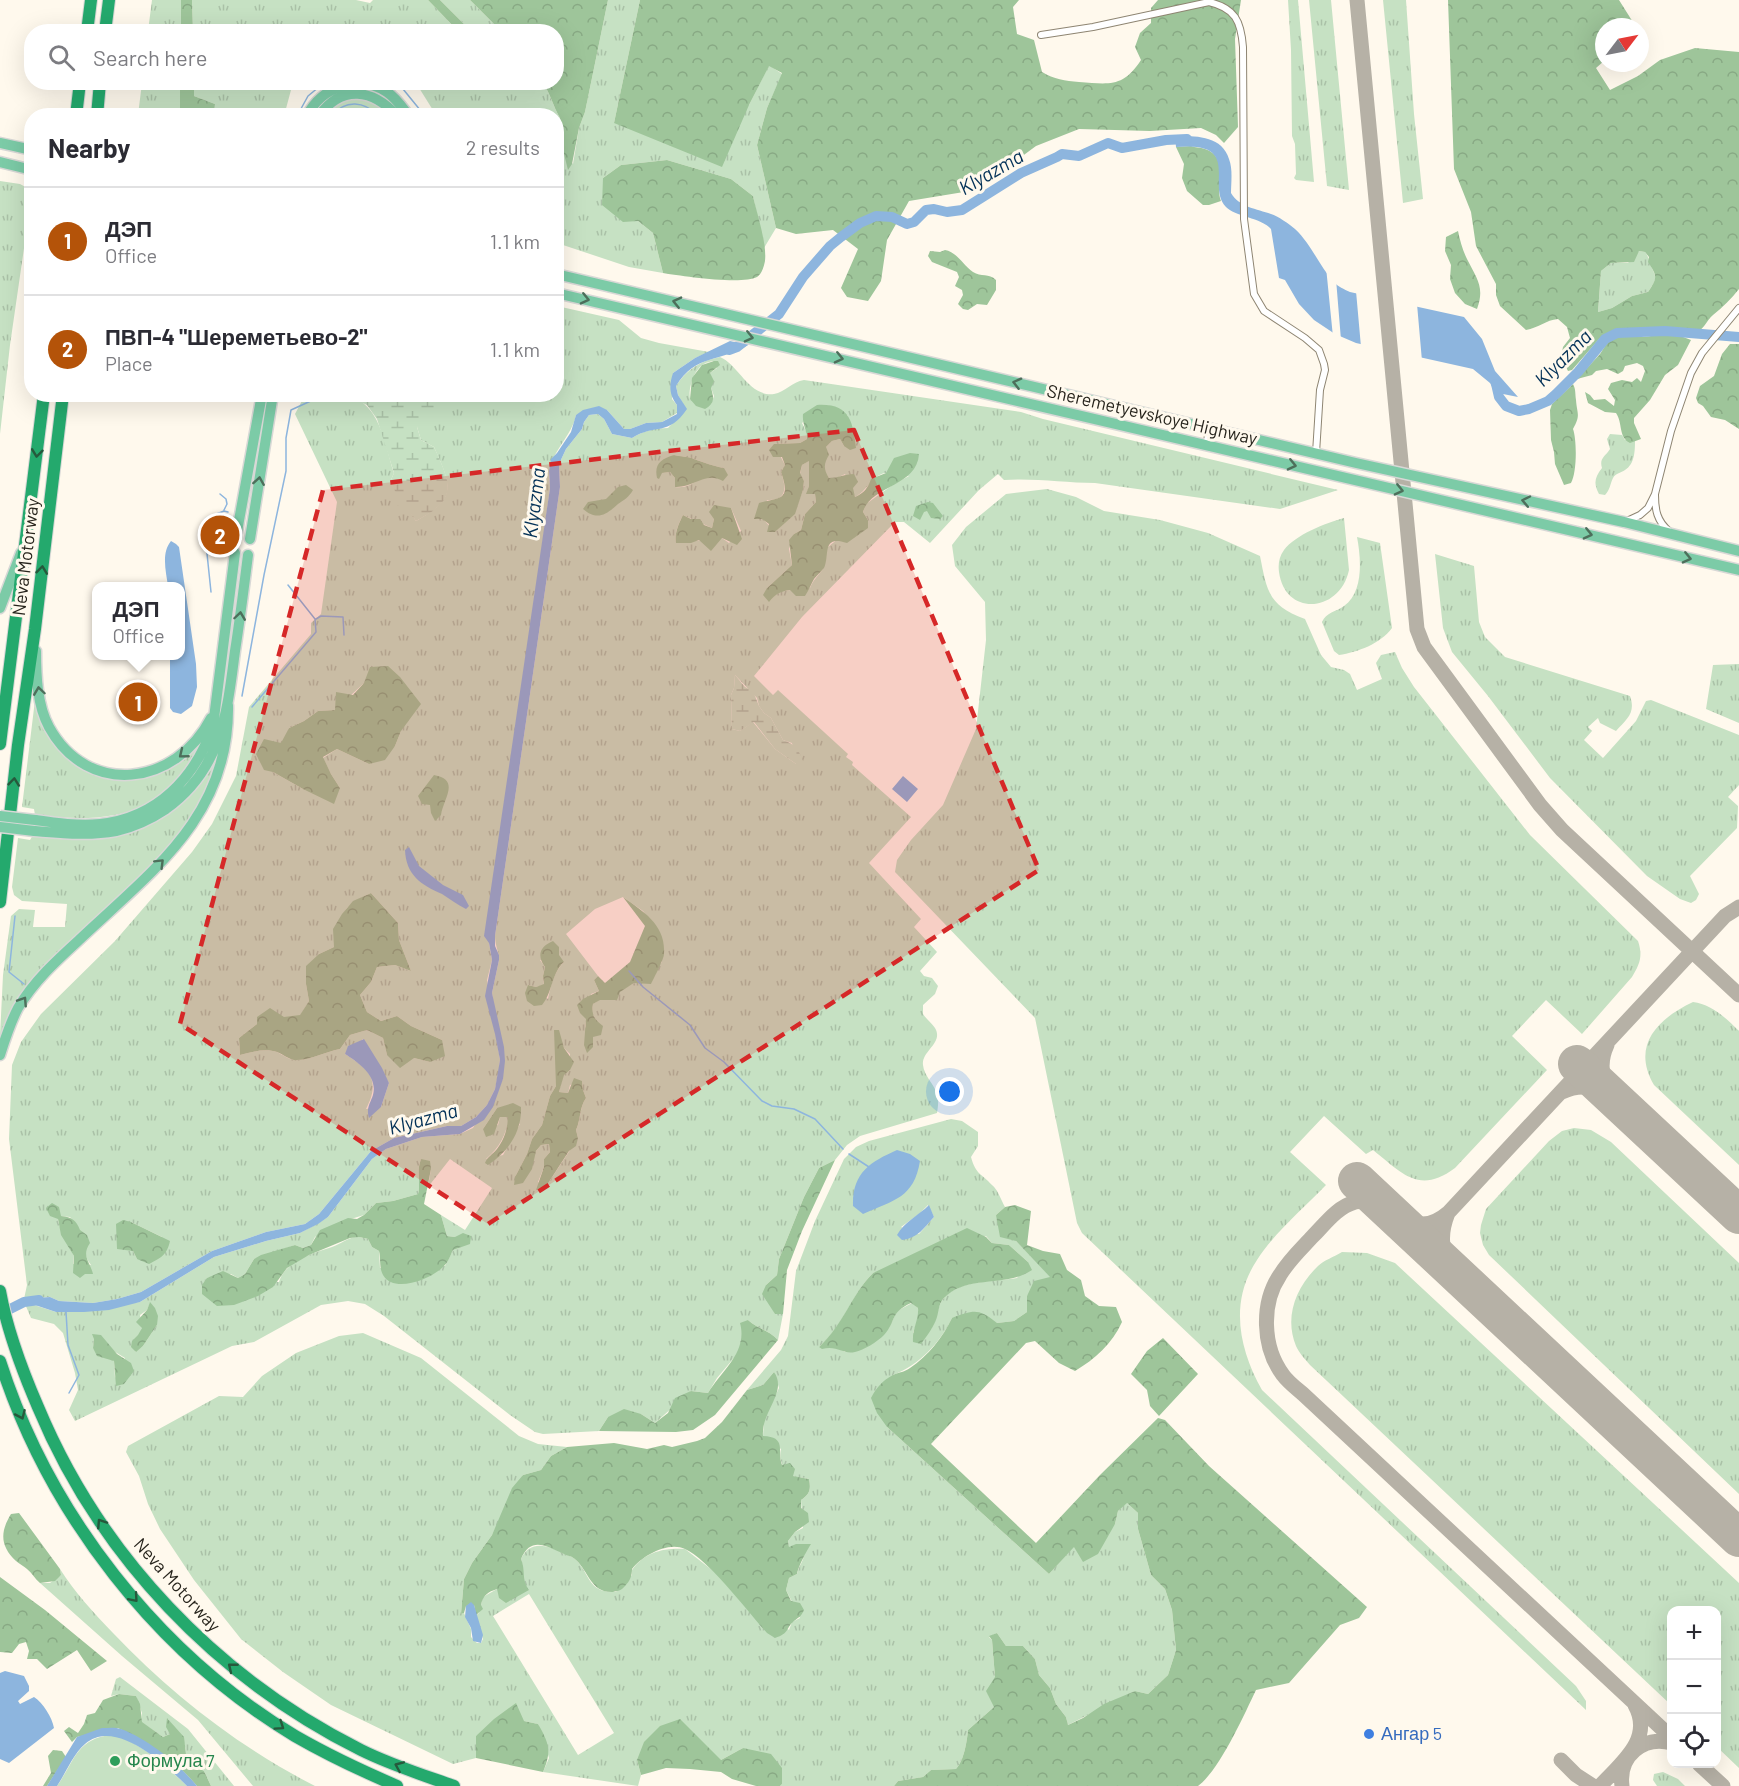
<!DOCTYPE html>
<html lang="en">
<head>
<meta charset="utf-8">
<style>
	body { margin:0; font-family:Barlow,sans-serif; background:#f7f7f7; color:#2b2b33 }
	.controls { position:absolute; right:18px; bottom:18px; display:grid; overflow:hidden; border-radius:12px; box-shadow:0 6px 24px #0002 }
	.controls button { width:54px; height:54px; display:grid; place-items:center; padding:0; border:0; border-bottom:2px solid #e1e1e2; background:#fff; color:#2b2b33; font:30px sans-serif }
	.compass { position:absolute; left:1595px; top:18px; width:54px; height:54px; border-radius:50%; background:#fff; box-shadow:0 6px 24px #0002; rotate:58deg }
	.you { position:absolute; left:950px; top:1092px; width:21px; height:21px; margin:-15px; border:4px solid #fff; border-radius:50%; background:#1a73e8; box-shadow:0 0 0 9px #1a73e833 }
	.badge { display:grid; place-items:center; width:39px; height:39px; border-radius:50%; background:#b45309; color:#fff; font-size:20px; font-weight:700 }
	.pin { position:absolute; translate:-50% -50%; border:3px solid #fff; box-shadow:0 2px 6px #0006 }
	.popup { position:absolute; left:92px; top:582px; width:93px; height:78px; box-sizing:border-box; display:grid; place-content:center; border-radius:12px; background:#fff; filter:drop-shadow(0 2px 4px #0005); font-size:20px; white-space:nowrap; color:#7c7c81 }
	.popup b { font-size:22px; color:#2b2b33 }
	.popup::after { content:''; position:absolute; left:50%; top:100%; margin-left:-12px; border:12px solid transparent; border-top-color:#fff }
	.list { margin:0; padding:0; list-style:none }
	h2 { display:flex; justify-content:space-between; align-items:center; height:78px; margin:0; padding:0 24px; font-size:26px }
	h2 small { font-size:20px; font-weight:400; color:#7c7c81 }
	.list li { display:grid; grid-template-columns:39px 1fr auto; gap:18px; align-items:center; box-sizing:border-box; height:108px; padding:0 24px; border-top:2px solid #e1e1e2 }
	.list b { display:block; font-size:22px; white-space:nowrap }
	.list p { margin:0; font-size:20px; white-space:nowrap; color:#7c7c81 }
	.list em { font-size:20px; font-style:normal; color:#7c7c81 }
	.icon { flex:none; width:33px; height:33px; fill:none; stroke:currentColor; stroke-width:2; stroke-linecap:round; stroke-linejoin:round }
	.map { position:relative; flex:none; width:1739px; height:1786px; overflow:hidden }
	.search { position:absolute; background:#fff; box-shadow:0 6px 24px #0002; left:24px; top:24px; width:540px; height:66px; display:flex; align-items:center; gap:15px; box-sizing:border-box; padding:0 21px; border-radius:24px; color:#7c7c81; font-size:22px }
	.panel { position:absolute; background:#fff; box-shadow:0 6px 24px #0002; left:24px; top:108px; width:540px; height:294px; border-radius:24px }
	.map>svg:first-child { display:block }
	.grass { fill:url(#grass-tufts); fill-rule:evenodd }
	.forest { fill:url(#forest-crowns); fill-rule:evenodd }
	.wetland { fill:url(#wetland-marsh) }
	.park { fill:#c6e1c3 }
	.water { fill:#8db5de }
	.pier { fill:#fff9ed }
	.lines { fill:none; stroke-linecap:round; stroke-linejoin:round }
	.stream { stroke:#8db5de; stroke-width:1.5 }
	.river { stroke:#8db5de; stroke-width:10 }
	.taxiway { stroke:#b6b1a6; stroke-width:15 }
	.runway { stroke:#b6b1a6; stroke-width:38 }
	.street-casing { stroke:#8e8572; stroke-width:8 }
	.primary-casing { stroke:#d8d8d6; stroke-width:13 }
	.highway-casing { stroke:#d8d8d6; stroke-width:14 }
	.street { stroke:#fff; stroke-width:6 }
	.primary { stroke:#7ccba7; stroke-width:10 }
	.highway { stroke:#24a96d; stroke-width:12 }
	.primary-bridge-casing { stroke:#d8d8d6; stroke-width:13; stroke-linecap:butt }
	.primary-bridge { stroke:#7ccba7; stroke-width:10 }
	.oneway { stroke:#4d6f5b }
	.oneway2 { stroke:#26593c }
	.marked { fill:#d62828; fill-opacity:0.2; stroke:#d62828; stroke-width:4.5; stroke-dasharray:12 8; stroke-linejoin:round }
	.shop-dot { fill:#3f7fe0; stroke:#fff9ed; stroke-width:2 }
	.leisure-dot { fill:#2e9e5b; stroke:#fff9ed; stroke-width:2 }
	.labels { text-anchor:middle; stroke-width:6; stroke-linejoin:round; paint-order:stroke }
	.street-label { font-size:18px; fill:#27241c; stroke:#fff9ed }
	.shop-label { font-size:18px; fill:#366cbe; stroke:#fff9ed; text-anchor:start }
	.leisure-label { font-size:18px; fill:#27864d; stroke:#fff9ed; text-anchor:start }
	.water-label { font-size:20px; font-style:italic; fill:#033157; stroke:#fff9ed }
</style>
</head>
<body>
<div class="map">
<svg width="1739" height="1786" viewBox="0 0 1739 1786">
	<defs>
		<pattern id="grass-tufts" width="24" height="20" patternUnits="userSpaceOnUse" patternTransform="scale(1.5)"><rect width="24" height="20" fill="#c6e1c3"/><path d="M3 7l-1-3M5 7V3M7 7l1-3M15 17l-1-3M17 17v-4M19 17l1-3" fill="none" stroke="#aac1a7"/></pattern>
		<pattern id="forest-crowns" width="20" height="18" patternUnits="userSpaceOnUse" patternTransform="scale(1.5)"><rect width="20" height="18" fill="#9ec59a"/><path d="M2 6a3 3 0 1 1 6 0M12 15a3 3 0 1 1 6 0" fill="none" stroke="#88a984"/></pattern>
		<pattern id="wetland-marsh" width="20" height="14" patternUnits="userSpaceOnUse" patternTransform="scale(1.5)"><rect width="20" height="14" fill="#c6e1c3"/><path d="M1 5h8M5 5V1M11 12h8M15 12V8" fill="none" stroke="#aac1a7"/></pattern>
	</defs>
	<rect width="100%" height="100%" fill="#fff9ed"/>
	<!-- grass -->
	<path class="grass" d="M152,0H181V31H148Z
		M192,0H356L370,3L373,0H428L457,30L462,31H193Z
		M440,0H470L501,31H471Z
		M608,0H640L614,123L749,105L769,65L782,74L767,108L757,145L776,228L764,248L753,196L731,179L667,160L621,165L603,178V205L638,221L653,233L663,273L629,267L557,243L556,116L436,115L416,83H543C550,93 553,106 560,118C557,137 561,149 573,164L579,128L585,112Z
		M1288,0H1298L1314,182L1296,180L1294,178L1296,174L1295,144L1292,136L1291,50Z
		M1309,0H1331L1349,190L1327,186Z
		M1383,0H1406L1414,114L1423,199L1403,203Z
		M142,83H180V115H138Z
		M194,83H298L291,90L284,116L214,115L215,104L194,96Z
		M353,97L368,99L393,116H323L327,109Z
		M0,181L20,184L31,190L32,193L10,345L0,434Z
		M1639,251L1645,252C1649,257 1649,261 1651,266C1657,279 1657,278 1648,292L1632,296L1612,308L1598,312L1601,271L1611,263H1628Z
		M557,306L619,320L641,338L659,343L709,352L695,358L673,373L672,399L677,405V413L662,422L646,423L630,429H624L607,410L576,415C572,436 551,452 549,473C549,478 550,483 550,488L489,943L492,960L487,980L500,1060L499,1070L495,1089L487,1105L476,1117L461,1126H447L394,1138L371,1151L319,1214L305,1224L266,1232L212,1251L141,1292L117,1299L93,1303L59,1301L50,1297L24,1299L27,1285L9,1139L12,1065L21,1042L41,1014L115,941L192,852L212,824L236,776L249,707L311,634V623L321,614L337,502L295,414L305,395C317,395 331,393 343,395C380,399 385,445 394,473L390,482L416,521C457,498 452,487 434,447L421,440L417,427L423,397L415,395L556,394ZM364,683L401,731L395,746L369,764L337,749L323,758L331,774L340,788L303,789L273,772L289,728L304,721L318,711L335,710ZM371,893L398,923L399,940L411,971L395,965L377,967L371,982L360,995L367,1012L381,1021L397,1016L411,1026L442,1040L430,1062L414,1058L387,1055L383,1038L367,1030L350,1035L340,1049C324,1052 310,1061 294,1060C288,1059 283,1055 277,1052C265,1048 252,1052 240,1055L239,1038L257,1024L300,1016L309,1001L306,984L319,954L334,947C342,915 339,907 371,893ZM363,1039L389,1083L381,1107L366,1109C381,1080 370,1070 345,1054ZM61,1216L70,1217C74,1222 78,1227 80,1233C84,1244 84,1257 91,1265L73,1264L74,1256C68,1243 60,1234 58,1219ZM131,1222L162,1237L137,1259L133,1251Z
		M720,357C739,365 749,397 774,394C785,392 792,382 804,380L1021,412L1043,419L1338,490L1280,509L1095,483C1065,483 1035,478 1004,480L998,474L979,490L930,543L904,522H895L802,617L754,676L773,695L778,690L848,754L846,757L853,762L852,765L911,817L869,863L921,919L914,927L937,952L920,971L924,976L932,978L938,986L935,994L923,1005V1014C926,1019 932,1023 935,1028C944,1043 921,1051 923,1065C924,1076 934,1084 937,1094C939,1100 938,1107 937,1113L860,1136L847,1145L835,1160L819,1168L804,1197L779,1259L777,1275L766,1285L775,1314H783L778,1340C769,1330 758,1329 748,1320L738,1353L717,1378L708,1393L691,1391L655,1423L641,1414L608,1417L599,1431L543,1434L535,1432L510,1415L384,1316L365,1304L348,1301L321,1305L254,1342L232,1346L75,1421L69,1410L78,1390L75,1373L63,1333L54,1324L31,1318L25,1304L34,1305L56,1312L140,1302L214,1257L266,1241L300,1233L317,1224L328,1217L372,1159L386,1149L422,1137L460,1134L473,1128L503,1079L492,993L499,960C499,952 495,945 495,936L560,487L559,464L566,449L582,429L584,422L589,415L598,414L604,419L612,434L632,438C643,431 655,428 668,428L686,409L678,395L676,386C687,369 700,361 720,357ZM713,361L717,368L710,373L711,388L714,396L711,404L690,399C688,389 694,369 704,364C707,362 710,362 713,361ZM825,405L834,407L848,416L844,446L840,439L832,441L826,447L824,471L829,478H837L845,474L855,497C866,492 873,475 885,473C892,473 901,475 909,476L894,484L866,504L863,512L868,520C860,525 828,544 826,550C824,556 826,564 823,569C818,576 813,580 810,588L782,591L775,595L767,588L792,565L789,549L794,534L801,530L805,514L816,502L815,494L807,493L809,486L810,460L802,465L800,474L804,481L803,490L794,514L775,532L762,518L767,500C788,501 786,487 781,472L785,465L774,444L800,443L807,439L806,431L802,423ZM674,455C680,457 689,456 694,459C705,463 713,466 724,468C712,481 711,474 698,480C690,485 686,488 675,487V478L670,472L661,473ZM723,508H731L741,531L729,543L722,538L676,543C674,533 679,523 683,515L712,528L714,519ZM735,675L757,698L759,706L764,713L771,718L783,740L792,743L796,764L775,749L753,722L740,731L732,729L731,695L734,688ZM623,897L643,911L649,919L662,962L657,968L655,976L642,983H634L608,998L599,1000L593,1004L592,1013L596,1020L593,1037L585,1027L591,994L599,991L594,980L598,976L566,934L595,909ZM540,960L564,962C554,972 551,985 548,999L528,985L536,987L544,985L543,976L545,967ZM561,1040L564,1048L570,1054V1070L563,1075L559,1092L568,1093L570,1085L582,1081L583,1090L586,1098C579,1108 581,1120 576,1130L578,1138L545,1188L538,1182L544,1167V1159L550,1152L549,1144L541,1145L515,1177L527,1154L532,1139L542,1125L550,1096L556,1086ZM497,1108L520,1124L503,1155L486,1159C500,1147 506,1135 509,1117H500L498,1125L483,1129ZM421,1159L431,1169L428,1187L450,1159L492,1188L465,1230L441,1215L447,1236L455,1237L461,1247L453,1250L445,1266L380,1268L379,1251L372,1247L368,1239C367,1239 359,1237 359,1237C349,1236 341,1244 332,1247C313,1253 285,1261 279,1282L207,1278L231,1274L238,1278L245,1274L254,1259L295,1245L303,1248L311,1245L315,1237L341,1222L364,1215L376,1203L393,1201L418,1194C421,1182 416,1172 421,1159ZM150,1303L157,1325L143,1346L135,1352L142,1328L140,1315L147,1310ZM94,1339L125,1358L115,1378L114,1361L93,1348Z
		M1610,434L1622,435L1625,440H1635C1635,450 1635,464 1625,470C1621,473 1616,473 1613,478C1610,484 1610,490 1605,495L1599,494C1593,483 1595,477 1602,468C1599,458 1605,457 1610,449L1607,439Z
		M1047,489L1076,497L1104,511L1160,520L1208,533L1260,556C1267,591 1268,605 1305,619L1321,655L1331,667L1344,670L1350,674L1357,690L1382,679L1376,663L1381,655L1395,652L1402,668L1414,687L1530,835L1638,941C1643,956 1640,964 1632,977L1582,1034L1546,1000L1512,1036L1547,1070L1455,1168C1419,1195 1402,1173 1373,1150L1366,1154L1324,1116L1290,1152L1326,1185C1303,1209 1275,1232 1257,1260C1229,1302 1239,1349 1262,1390L1576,1686L1586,1701V1710L1082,1233L1077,1223L1035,1018L895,872L897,860L911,840L943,805L976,729L986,640L985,602L955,566L952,545L966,527L1006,494Z
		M1344,518L1349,570C1340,613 1285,617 1279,572C1278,564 1279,557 1284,550C1295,535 1326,523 1344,518Z
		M1357,537L1380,543L1392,628C1380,644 1358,652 1339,655L1334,651L1322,622C1326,612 1336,612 1344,606C1364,592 1361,558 1357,537Z
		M1435,554L1474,566L1479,622L1485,637L1505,657L1630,696C1636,713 1627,719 1616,731L1600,723L1598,718L1588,727L1592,731L1584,740L1603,758L1636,721L1646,701L1651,700L1739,735V785L1728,797L1738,806L1737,828L1690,876L1699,894L1696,900L1691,903L1680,899L1647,876L1550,778L1488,696L1452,652L1443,628Z
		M1739,664V723L1706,709L1713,665Z
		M35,700L65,754L136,778L202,739C172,817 109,824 35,815L34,809L22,807Z
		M222,741L214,774L187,825L155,861L33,978L9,1014L0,1036L3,975L11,916L19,909L35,910L33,927H65L67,904L22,901L14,895L12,887L18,838L30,840L33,835L160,817Z
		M1693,1002C1711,1004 1726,1018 1739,1031V1165L1654,1085C1631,1046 1657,1019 1693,1002Z
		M951,1119L962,1121L978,1132V1146L971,1157C976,1175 981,1173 992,1185C998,1190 1001,1200 1005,1207L996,1215L1016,1241L1051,1277L1027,1296V1312L1014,1321L997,1323L952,1318C940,1343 919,1365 893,1375L887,1427L1049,1574L1074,1546L1115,1524L1118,1511L1126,1502L1138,1513V1529L1151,1575L1165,1589L1172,1610L1176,1650L1168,1675L1148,1694L1135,1691L1068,1725L1066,1717L1056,1704L1050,1688L1039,1675L1035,1659L1023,1646H1006L997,1633L989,1637L992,1640L995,1677L994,1707L968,1730C967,1741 964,1761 956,1769L931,1770L923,1777L898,1781L894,1786H780L782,1784L743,1748L721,1760H637L641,1775L638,1786L543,1772L549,1758L538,1724L524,1721L476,1736V1758L453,1764L331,1705L283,1672L241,1639L194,1580L160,1529L148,1504L139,1476L126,1452L128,1446L219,1396L243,1397L262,1376L296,1353L339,1336L363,1333L421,1358L519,1436L538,1444L567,1447L551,1456L541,1470L523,1475L492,1535L472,1563L464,1579L461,1614L464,1613L471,1629V1637L477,1643H481L483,1639L476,1615L479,1613L483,1597L497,1589L524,1584C522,1575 524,1568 521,1559C529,1541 545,1544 561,1552C566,1555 573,1556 577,1561C585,1569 588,1582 597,1588C603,1592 609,1592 616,1592L632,1575V1570C645,1552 663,1548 685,1549L789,1630L792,1622L800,1618L786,1590L789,1578L797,1574C799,1565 804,1561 805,1551L789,1547L788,1541L795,1532L803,1528L801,1500C810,1494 811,1489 809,1479C804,1477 797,1478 793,1476C782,1471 779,1459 781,1449L763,1436L764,1419L779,1388L774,1372L763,1385L747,1390L781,1350L788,1336L796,1271L815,1221L844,1159L856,1147L869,1141ZM928,1205L934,1217L919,1234L901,1227L919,1214ZM986,1236L992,1243L1009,1245L1028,1262L1017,1278C993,1282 961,1279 944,1298C936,1307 938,1320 931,1329L913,1333L919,1317L918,1308L912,1303L897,1311L889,1328L845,1352L838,1348L819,1347C845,1324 851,1295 873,1273ZM529,1594L614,1733L578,1755L493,1616Z
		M1574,1128L1591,1130L1611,1142L1739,1263V1494L1489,1255L1483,1245L1480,1233L1481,1225L1486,1209L1549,1141L1562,1131Z
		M1342,1252L1367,1253L1395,1263L1739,1583V1768L1717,1747L1716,1610H1672L1671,1705L1310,1365C1305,1359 1299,1353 1296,1346C1284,1317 1296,1287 1318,1266C1324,1260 1334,1257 1342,1252Z
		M60,1569C75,1593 94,1613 113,1633C171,1694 240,1748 315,1786H253L198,1720L122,1656L40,1583H50L61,1575Z
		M120,1677L188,1729L234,1786H211L204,1771L197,1767L186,1754C186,1738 176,1731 168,1719L170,1734L163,1737L141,1722L142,1713L136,1696L119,1694L111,1696L116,1679Z
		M1663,1772L1678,1779L1685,1786H1657L1653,1780L1654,1774Z"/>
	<!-- forest -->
	<path class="forest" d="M181,0H192L193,31H181Z
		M428,0H440L471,31L457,30Z
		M470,0H608L585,112L579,128L572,164L568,170L558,130L560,118C553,106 550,93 543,83L556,82V32L501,31Z
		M640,0H1019L1013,7L1017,34L1034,40L1042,72C1054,79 1065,81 1079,82C1109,84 1123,88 1141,60L1135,47L1140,33L1151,23V8L1158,0H1241L1235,39L1238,127L1224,143L1216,135L1201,128L1150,131L1079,129L1036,146L976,190L909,201L887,240L881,281L868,301L847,297L841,288L858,249L833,230L796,234L776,228L757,145L767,108L782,73L769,66L749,105L722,167L614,123Z
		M1448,0H1619L1636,27H1604V61L1596,68L1610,90L1638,76L1660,60L1695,48L1739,52V289C1731,299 1723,307 1713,315C1706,321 1706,327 1696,333L1679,328L1659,327L1648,330L1621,329L1600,338L1572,370L1568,371L1561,357L1563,347L1570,338L1567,327L1558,319C1546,320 1538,328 1526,330L1500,306L1496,295V284L1476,246L1471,212L1454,169ZM1639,251L1645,252L1649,257L1648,262C1657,276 1658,277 1648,292L1632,296L1612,308L1598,312L1601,271L1611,263L1634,262Z
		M180,83H194V96L215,104L214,115H180Z
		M1191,146C1195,148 1200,147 1205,149C1230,157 1214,185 1221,201L1209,205H1203L1187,191L1182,178L1184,164L1176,147Z
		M667,160L731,179L753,196C757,214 767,243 765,261C764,266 762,274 757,277C742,285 681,276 663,273L653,233L638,221L623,222L602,205L603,178L621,165Z
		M1458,231C1460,241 1463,251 1467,259C1477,279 1485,287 1477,309L1465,304L1455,293L1450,279L1451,265L1445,251L1446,237Z
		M945,250C957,252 963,265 973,272C981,277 989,273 996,280V290L987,305L977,304L968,310L963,309L958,304L963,295L962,290L955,286L959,277L957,272L932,262L928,256L930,251L940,252Z
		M1667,334L1678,335L1691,340L1678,365L1665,375L1650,400L1634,418V423L1641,439L1630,443C1618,437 1623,423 1616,413L1605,412L1588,403L1585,392L1590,395L1594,400L1605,399L1614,406L1615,400L1608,389L1611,383L1622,380L1632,382L1637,378L1641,382L1645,371L1643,366L1637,363L1625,366L1623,371L1618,374L1607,369L1596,371L1592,375L1577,379L1600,354L1607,343L1616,336L1643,337Z
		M1730,344H1739V429L1725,420L1711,417L1703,406L1698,403L1696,398L1700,386L1714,376L1722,354Z
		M714,361H718L720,365L710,373L714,381L711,388C714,398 715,403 705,409L696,406L690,399L692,378L702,365Z
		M1573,384C1576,390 1575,393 1576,400C1577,414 1581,415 1573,429C1577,440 1577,473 1571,483L1564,485L1555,464L1554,452L1551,440L1550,410L1552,404Z
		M817,405C850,403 853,422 856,448L850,450L844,446L840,439L832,441L826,447L829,455C824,463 823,469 829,478C838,478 845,474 854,474L858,482L853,488L855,497C864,493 868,488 871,479L886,473L894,458L910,453L919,454C917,487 871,485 863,512L868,520V528L847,543C821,534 830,556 824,568C821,572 817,575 814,579C811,584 809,590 805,596H796L790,590C781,591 775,594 769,602L763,595L767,588L792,565L789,540L794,534L801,530L805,514L816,502L815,494H806L809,486V461L802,465L800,473L804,481L803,490L795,514L775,532H767L769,524L762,519H754L759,503C781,497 791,501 781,472L785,465L782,457H773L769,450L774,444L800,443L807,439C807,430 802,424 803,414Z
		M674,455C680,457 689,456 694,459C705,463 713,466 724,468L728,475L723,481C704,471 695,488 675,487V478L670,472L662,473L659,479L657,478C654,464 661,459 674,455Z
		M626,485L633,490C629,497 624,500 618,504C606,515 597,521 583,509L588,502L606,499L618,487Z
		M928,502L933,503L943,516L940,519L931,518L927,511L924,512L920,520L913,516L916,506Z
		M714,505L731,508L742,539L737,545L722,538L711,551L699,540L691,543H676C674,534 679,523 683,515L691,519H700L704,525L712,528L714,519L709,512Z
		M388,666L400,677L421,704L401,731L395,746L385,760L369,764L337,749L323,757L331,774L340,788L334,804L303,789L273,772L264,770L256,754L264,739L281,743L289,728L304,721L318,711L335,710L336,692L353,695L364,683L370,667Z
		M434,775C461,780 443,799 441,815L435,821L431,813L430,805L422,804L418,796Z
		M371,893L398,923L399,940L411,971L395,965L377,967L371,982L360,995L367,1012L381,1021L397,1016L411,1026L442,1040L445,1056L430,1062L414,1058L400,1068L387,1055L383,1038L367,1030L350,1035L340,1049C324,1052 310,1061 294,1060C288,1059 283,1054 277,1052C265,1048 252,1052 240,1055L239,1038L257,1024V1017L270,1008L284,1017L300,1015L309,1001L306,984V966L319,954L334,947L333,929L342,914L353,901Z
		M623,897C644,912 666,925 664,954C664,959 654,978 651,984L634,983L620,992L617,1000H600L593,1004C591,1015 595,1020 603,1026L601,1035L593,1037V1047L587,1053L584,1045L586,1019L580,1013L577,1005L583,999L599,991L594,980L598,976L605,983L630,962L645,926Z
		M553,941L559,947V955L564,962C551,974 553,992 542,1005L534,1006L527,1001L525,993L528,985L536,987L544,984L543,976L545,967C537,956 539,947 553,941Z
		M554,1030H559L564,1048L574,1062L570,1070L564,1075L559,1092L568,1093L574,1078L582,1081L583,1090L586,1098C579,1108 581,1119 576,1130L578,1138L576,1146L569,1151L545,1188L536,1190L544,1167V1159L550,1152L549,1144L541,1145L536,1151L532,1169L523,1183L514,1185L515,1177L527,1154L532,1139L542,1125L550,1096L556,1086Z
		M513,1103L521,1107C522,1132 508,1152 488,1165L485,1163C487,1157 493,1154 497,1149C505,1138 507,1130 508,1117H500L494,1134L486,1137L483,1129L497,1108Z
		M421,1159L430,1161L431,1169L424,1204L441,1215L447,1236L455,1237L463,1233L471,1236L470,1244L453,1250C450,1256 448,1263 443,1267C431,1279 394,1294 383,1275C379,1268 381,1259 379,1251L372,1247L368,1239L359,1237L350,1238L309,1255L287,1268L273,1287L258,1296L234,1305L217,1306L202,1294V1285L207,1278L223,1271L238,1278L245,1274L254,1259L261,1255L295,1245L303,1248L311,1245L320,1230L348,1218L357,1219L364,1215L376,1203L393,1201L418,1194C421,1182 416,1172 421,1159Z
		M835,1160L802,1231L787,1270L783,1314H775L762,1294L766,1285L777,1275L779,1259L804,1197L819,1168Z
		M52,1203L59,1207L61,1216C72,1217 76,1220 80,1230L87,1235L90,1243C81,1256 90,1261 93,1274H85L80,1278L73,1273L74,1256L61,1235L58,1219L50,1216L46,1208Z
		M1015,1205L1031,1211L1027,1245L1043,1251L1060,1254L1067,1270L1081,1280L1085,1296L1099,1306L1116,1307L1122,1322C1112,1344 1095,1359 1075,1371L1059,1363L1035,1341L1026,1343L931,1444L1036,1543L1100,1475L1158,1418L1165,1420L1209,1466L1367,1607L1359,1618L1340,1625L1289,1683L1256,1690C1244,1715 1219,1771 1198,1786H894L898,1781L923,1777L931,1770L956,1769C964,1761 967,1741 968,1730L994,1707L986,1691L995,1677L992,1640L989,1636L997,1633L1006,1646H1023L1035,1659L1039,1675L1050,1688L1056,1704L1066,1717L1068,1725L1083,1718L1104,1704L1135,1691L1148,1694L1168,1675L1176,1650L1172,1610L1165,1589L1151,1575L1138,1529V1513L1127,1503L1118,1511L1115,1524L1098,1554L1083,1562L1074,1547L1049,1574L887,1427L877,1413L871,1398C877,1387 882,1381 893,1375C899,1372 905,1372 910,1368C928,1356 943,1337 952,1318C974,1310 978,1308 997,1323L1014,1321L1027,1312V1296L1034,1281L1050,1277L1016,1241L1000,1237L996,1215L1005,1207Z
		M123,1220L131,1222L170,1241C167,1255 161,1258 149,1264L137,1259L133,1251L117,1249L116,1224Z
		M967,1228L986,1237L992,1243L1009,1245L1028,1262L1032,1270C1006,1288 967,1274 944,1298C938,1304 939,1313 936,1320C933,1328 926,1337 921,1344L913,1342C912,1329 919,1320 918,1308L911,1303C889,1313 897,1321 884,1335C877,1342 864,1350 855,1352C843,1355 838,1345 822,1349L819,1347C844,1324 851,1295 873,1273Z
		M150,1302L155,1308L158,1316L157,1325L143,1346L136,1352L131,1347L132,1341L138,1335L142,1328L136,1322L147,1310Z
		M748,1320C758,1329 769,1330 778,1340L715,1415L693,1430L676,1432L599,1431L608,1417L624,1409L641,1414L655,1423L668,1413L675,1398L691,1391L708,1393C722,1370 748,1352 740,1323Z
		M92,1334L101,1335L117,1354L131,1363L134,1371L124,1384L116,1386L114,1361L97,1356L93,1348L94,1339Z
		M1163,1338L1198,1374L1159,1416L1150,1406L1147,1390L1131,1374L1147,1351Z
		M774,1372C788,1392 761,1411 763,1436C787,1437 777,1450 782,1465L790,1463L795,1469L793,1476L809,1479C811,1489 810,1494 801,1500V1508L808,1513L809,1522L795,1532L788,1541L789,1547L796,1544H811C807,1550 798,1567 797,1574L789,1578L786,1590L791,1601L800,1603L804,1610C801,1617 799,1617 794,1621C785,1629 790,1633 775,1638L767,1633C749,1613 708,1559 685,1549C668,1541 642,1556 632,1569C632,1576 630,1581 625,1586C622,1590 618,1591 613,1592C591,1593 589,1572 576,1560C572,1556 568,1556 564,1554C546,1546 531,1536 521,1559C526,1571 521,1579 529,1590L506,1603L499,1598L497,1589C488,1592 483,1595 481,1605L483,1609L476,1615L474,1605L466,1606L464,1613L461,1614L464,1579L472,1563L492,1535L512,1488L523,1475L541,1470L551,1456L567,1447L614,1443L647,1449L664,1445L672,1447L697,1441L705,1438L722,1422L747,1390L763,1385Z
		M19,1513L60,1569L61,1575L55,1581L40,1583C35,1579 32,1573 27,1569C24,1566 19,1564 16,1561C0,1546 0,1532 11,1514Z
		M0,1577L45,1610L107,1661L91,1671L77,1650L47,1669L37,1659H27L29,1651L26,1642L19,1644L12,1653L0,1652Z
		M119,1694L136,1696L140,1704L142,1722L163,1737L170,1734L166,1727L167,1718L184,1737L186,1754L197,1767L204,1771L211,1786H197C176,1761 148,1743 118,1728L77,1737L72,1742L64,1731L69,1727L78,1733L84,1724L87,1715L95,1713L103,1700Z
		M516,1703L524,1721L538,1724C549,1743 552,1751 543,1772L476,1758V1736L494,1719Z
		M680,1719L721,1760L743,1748L771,1754L782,1768V1784L780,1786H756L732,1779L721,1772L690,1769L666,1768L641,1775L637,1760L644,1742L660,1726Z
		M53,1750L62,1751L66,1757L47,1786H43L51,1773L48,1756Z"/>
	<!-- wetland -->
	<path class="wetland" d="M345,395H415L423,397L436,407L426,421L417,427L421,440L434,447C452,486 458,499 416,521L407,509L397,505L399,498L390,482L394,473L377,419L367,405Z
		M735,675L745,687L753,691L759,706L764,713L771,718L783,740C796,744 800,752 804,764H796L775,749L754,722L740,731L732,729L731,695L734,688Z"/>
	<!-- park -->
	<path class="park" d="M111,1735C139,1740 167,1767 187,1786H57C75,1761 76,1739 111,1735Z"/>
	<!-- water -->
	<path class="water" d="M1175,136C1194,136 1222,135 1229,159C1233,169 1231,183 1231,193C1239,207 1257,209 1271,214C1278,216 1289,224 1295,229C1312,245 1319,266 1334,282C1338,287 1344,289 1350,292L1464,317L1482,339L1495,371L1518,397L1503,394L1497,396L1490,383L1473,369L1356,343L1335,334L1314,320L1299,304L1285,280L1279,278L1271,229C1262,218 1234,216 1226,207C1205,186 1244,141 1176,147Z
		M730,341L748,345C720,363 696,353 676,386L678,395L687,409C668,437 656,423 632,438L612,434L604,419L598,414L589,415L584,422L582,429L566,449L559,464L560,487L495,936V946L499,955V960L492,993L504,1047L505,1061L503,1079L493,1107L484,1120L460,1134L422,1137L386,1149L372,1159L328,1217L318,1224L300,1233L266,1241L214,1257L140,1302L109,1310L84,1312H56L35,1305L25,1304L24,1299L50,1297L59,1301L93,1303L117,1299L141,1292L212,1251L266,1232L305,1224L319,1214L371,1151L394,1138L447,1126H461L476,1117L487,1105L495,1089L500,1060L495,1034L485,996L492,960L489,943L484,936L550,488L549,471L551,459L557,453L571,432L576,415L583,410L599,406L607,410L624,429H630L646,423L662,422L677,414V405C669,395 669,385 673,373L695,358Z
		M171,541L176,544L179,547L196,664L197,687L192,706L181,714L173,712L170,708V656H180V586H168C166,572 161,553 171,541Z
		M903,776L918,789L907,802L892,789Z
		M409,847L419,866L443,885L463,895L469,906L466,909C458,905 450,899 442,894C421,885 406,875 405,850Z
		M364,1039L382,1068L389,1083L381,1107L369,1118C366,1108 370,1104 373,1095C378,1076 359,1063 345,1054L348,1046Z
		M897,1150L910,1154L920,1161C914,1198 894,1200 863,1214L853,1206C852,1173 870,1162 897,1150Z
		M929,1205L934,1217C924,1228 918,1238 902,1240L897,1235C904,1222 919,1215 929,1205Z
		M471,1602L474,1605L483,1635L481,1643L473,1641L471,1628L465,1617L466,1606Z
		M5,1671L24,1676L29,1686V1691L18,1701L20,1704L34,1697C43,1703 52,1717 54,1728L9,1763L0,1759V1673Z
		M102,1728C108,1728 115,1727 121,1729C148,1739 179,1764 197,1786H187C166,1765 115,1717 85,1744C73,1754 66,1773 57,1786H47L77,1737Z"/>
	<!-- pier -->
	<path class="pier" d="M1326,267L1336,279L1341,340L1333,337Z
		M1356,291L1417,304L1422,361L1361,347Z"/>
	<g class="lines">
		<!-- stream -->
		<path class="stream" d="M393,82L403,89L425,116
			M297,116L308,96L325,82
			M330,116C347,99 363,101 380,116
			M220,494L226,499L227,504L224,510
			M211,592L206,544L209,517L224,511L228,512
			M316,619L321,616L343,617L344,635
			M242,696L264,575L286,471V438L291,410L326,394
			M252,707L316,632L315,619L288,585
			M15,916L9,972L24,984
			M629,971L643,987L690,1025L705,1048L724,1062L762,1101L772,1106L794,1109L815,1119L843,1149
			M849,1154L869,1167
			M66,1312L68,1345L79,1375L69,1393"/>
		<!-- river -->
		<path class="river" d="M729,350L737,347L779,314L803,277L830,246L841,237L860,223L876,216L892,217L907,224L914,222L926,210L934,209L947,212L962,210L1021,173L1057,157L1062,154L1079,156L1108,143L1122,148L1166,140L1187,139
			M1496,384L1499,397L1506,406L1519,411L1529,409L1548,401L1556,394L1578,372L1605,339L1617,333L1665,331L1739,337
			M0,1314L24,1302L39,1300"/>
		<!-- taxiway -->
		<path class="taxiway" d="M1357,0L1417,629L1424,647L1540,805L1562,830L1739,995
			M1562,1092C1583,1082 1601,1088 1618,1101C1603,1084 1597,1067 1607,1045
			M1448,1213C1410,1246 1390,1194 1355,1202C1337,1207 1325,1224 1313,1236C1301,1249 1289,1260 1280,1275C1261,1303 1262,1347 1283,1375C1288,1382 1296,1388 1303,1394L1672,1738
			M1449,1267C1441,1247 1440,1233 1448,1213L1725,916L1739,907
			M1561,1760L1576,1775L1593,1786
			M1699,1764L1723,1786
			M1600,1786C1621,1763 1654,1739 1635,1705
			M1622,1786C1618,1756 1643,1735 1672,1743"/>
		<!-- runway -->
		<path class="runway" d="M1577,1064L1739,1215
			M1357,1181L1739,1538"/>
		<defs>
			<path id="street" d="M1041,35L1093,27L1209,2C1235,8 1241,21 1243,47L1244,219L1254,294L1264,311L1305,338L1319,350L1324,364L1325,370L1320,390L1316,453
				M1211,446L1208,443C1206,436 1209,431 1216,430
				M1655,495C1655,510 1657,521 1669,531
				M1627,521L1640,515L1648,508L1655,494L1671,431L1691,373L1702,353L1739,308"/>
			<path id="primary" d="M307,116C321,87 359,73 387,92C396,98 402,107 409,116
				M319,116C342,84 373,89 397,116
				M0,143L32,150
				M0,162L32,170
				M556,274L1356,463L1624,522L1739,551
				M556,293L1739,570
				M236,537L262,394
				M250,539L273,394
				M0,608L21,553
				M36,651C36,675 37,705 49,727C88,798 176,786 211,718
				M35,820C56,823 78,826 100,824C157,818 195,778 213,726L235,553
				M34,831C61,833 89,836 116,831C134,827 151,819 166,809C222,769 227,713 235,651C240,619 244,587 248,555
				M0,1055C5,1039 10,1023 18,1008C34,981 56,961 79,940C152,871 230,816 228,705"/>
			<path id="highway" d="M87,32L91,0
				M105,32L109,0
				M76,116L80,82
				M97,116L100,82
				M0,744L44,394
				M0,902L18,745L35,629L63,394
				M0,1291C7,1330 22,1370 38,1407C100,1556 217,1678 361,1750C391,1765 423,1775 454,1786
				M0,1361C49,1514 157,1653 295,1736C328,1755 362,1771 397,1786"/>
		</defs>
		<!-- street casing -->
		<use href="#street" class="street-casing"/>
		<!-- primary casing -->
		<use href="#primary" class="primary-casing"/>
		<!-- highway casing -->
		<use href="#highway" class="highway-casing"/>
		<!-- street -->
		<use href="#street" class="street"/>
		<!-- primary -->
		<use href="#primary" class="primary"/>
		<!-- highway -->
		<use href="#highway" class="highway"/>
		<defs>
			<path id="primary-bridge" d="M0,816L35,820
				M0,827L34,831"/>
		</defs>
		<!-- primary-bridge casing -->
		<use href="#primary-bridge" class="primary-bridge-casing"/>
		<!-- primary-bridge -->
		<use href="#primary-bridge" class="primary-bridge"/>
	</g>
	<!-- one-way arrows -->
	<defs><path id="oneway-chevron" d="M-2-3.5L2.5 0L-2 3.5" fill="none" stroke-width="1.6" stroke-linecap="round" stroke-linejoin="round" transform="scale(1.5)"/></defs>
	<g class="oneway">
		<use href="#oneway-chevron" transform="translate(585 299) rotate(13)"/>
		<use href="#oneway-chevron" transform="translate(677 302) rotate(-167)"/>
		<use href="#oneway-chevron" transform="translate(749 337) rotate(13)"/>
		<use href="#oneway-chevron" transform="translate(839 358) rotate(13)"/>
		<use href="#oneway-chevron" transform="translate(1017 383) rotate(-166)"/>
		<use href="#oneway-chevron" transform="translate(1292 465) rotate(13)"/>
		<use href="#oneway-chevron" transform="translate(259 481) rotate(-81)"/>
		<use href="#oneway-chevron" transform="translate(1399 490) rotate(13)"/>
		<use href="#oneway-chevron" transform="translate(1526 501) rotate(-168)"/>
		<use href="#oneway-chevron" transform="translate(1588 534) rotate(13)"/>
		<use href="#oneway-chevron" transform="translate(1687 558) rotate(13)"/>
		<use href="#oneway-chevron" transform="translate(240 616) rotate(-82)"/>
		<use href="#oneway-chevron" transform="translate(39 691) rotate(-98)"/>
		<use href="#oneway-chevron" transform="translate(183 754) rotate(141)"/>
		<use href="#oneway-chevron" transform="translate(160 863) rotate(-45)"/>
		<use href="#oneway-chevron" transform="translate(23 1001) rotate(-57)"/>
	</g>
	<g class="oneway2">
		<use href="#oneway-chevron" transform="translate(37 453) rotate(97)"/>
		<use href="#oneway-chevron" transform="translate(42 570) rotate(-83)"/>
		<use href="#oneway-chevron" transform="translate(14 782) rotate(-84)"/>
		<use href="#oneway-chevron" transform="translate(21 1415) rotate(66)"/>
		<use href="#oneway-chevron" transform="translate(101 1523) rotate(-123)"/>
		<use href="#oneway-chevron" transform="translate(134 1598) rotate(49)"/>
		<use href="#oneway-chevron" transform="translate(232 1667) rotate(-141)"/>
		<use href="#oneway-chevron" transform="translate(280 1726) rotate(34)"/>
		<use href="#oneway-chevron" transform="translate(399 1766) rotate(-157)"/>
	</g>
	<!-- marked area -->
	<path class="marked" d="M854,430L1039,870L488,1224L180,1024L323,490Z"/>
	<!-- markers -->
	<circle class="shop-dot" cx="1369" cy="1734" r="6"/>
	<circle class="leisure-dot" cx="115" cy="1761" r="6"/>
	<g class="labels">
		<!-- street labels -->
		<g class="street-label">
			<text transform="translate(1152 415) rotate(13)" y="6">Sheremetyevskoye Highway</text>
			<text transform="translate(26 557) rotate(-83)" y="6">Neva Motorway</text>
			<text transform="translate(177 1585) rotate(48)" y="6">Neva Motorway</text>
		</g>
		<!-- shop labels -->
		<g class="shop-label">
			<text x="1381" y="1740">Ангар 5</text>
		</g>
		<!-- leisure labels -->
		<g class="leisure-label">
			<text x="127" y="1767">Формула 7</text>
		</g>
		<!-- water labels -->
		<g class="water-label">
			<text transform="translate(991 172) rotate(-30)" y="7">Klyazma</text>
			<text transform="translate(1563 358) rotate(-45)" y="7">Klyazma</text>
			<text transform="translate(534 503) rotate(-83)" y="7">Klyazma</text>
			<text transform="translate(423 1119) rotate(-15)" y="7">Klyazma</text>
		</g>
	</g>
</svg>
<div class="controls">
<button>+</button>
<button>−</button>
<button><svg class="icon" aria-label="locate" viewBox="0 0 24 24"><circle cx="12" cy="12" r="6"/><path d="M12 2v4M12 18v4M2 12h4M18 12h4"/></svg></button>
</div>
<svg class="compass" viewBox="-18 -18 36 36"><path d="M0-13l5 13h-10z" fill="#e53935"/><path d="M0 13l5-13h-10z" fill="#7c7c81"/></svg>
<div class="you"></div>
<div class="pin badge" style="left:138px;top:702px">1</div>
<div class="popup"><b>ДЭП</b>Office</div>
<div class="pin badge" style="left:220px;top:535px">2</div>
<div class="search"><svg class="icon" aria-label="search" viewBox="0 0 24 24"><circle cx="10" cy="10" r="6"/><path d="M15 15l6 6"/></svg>Search here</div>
<section class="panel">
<h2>Nearby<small>2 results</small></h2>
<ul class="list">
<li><span class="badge">1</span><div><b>ДЭП</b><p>Office</p></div><em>1.1 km</em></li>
<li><span class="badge">2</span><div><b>ПВП-4 &quot;Шереметьево-2&quot;</b><p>Place</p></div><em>1.1 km</em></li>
</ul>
</section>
</div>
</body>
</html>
